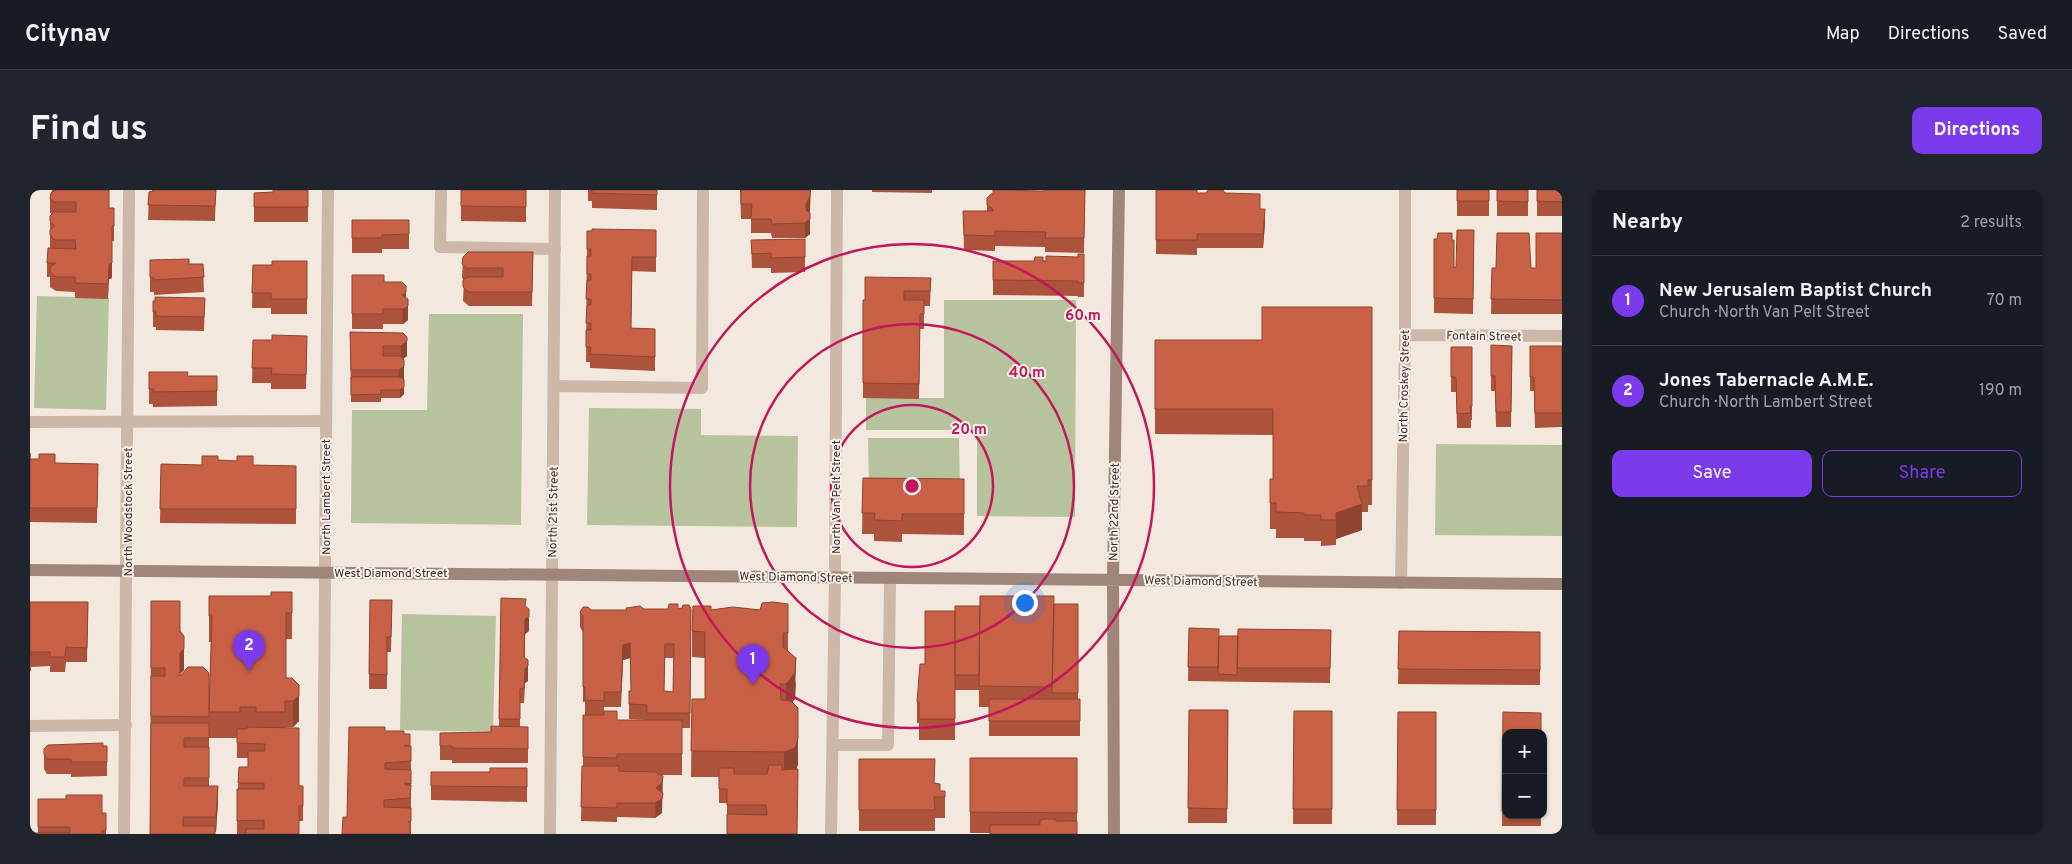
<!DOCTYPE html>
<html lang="en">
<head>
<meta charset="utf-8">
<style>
	body { margin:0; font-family:Overpass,sans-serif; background:#20242c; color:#f1f3f6 }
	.controls { position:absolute; right:15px; bottom:15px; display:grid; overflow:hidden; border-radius:10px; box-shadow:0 1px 4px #0004 }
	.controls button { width:45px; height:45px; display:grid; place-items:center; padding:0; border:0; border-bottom:1px solid #363941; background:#171b24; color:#f1f3f6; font:25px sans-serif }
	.you { position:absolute; left:994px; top:412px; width:18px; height:18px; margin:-12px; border:4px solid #fff; border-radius:50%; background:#1a73e8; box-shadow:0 0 0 8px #1a73e833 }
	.badge { display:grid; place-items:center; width:32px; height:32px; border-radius:50%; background:#7c3aed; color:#fff; font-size:16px; font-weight:700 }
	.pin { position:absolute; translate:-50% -41px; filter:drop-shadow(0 1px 2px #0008) }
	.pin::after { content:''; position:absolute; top:26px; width:18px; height:15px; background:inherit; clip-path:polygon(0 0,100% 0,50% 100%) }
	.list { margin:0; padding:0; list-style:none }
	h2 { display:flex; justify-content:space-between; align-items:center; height:65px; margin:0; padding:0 20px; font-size:21px }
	h2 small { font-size:16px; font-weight:400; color:#9ea1a6 }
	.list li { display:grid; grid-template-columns:32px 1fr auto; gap:15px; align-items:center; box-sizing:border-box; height:90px; padding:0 20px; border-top:1px solid #363941 }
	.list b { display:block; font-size:19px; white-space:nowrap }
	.list p { margin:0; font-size:16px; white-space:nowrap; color:#9ea1a6 }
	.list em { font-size:16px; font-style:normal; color:#9ea1a6 }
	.actions { display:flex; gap:10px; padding:15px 20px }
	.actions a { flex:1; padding:11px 0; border:1px solid #7c3aed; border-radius:10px; text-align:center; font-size:18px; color:#7c3aed }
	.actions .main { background:#7c3aed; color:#fff }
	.map { position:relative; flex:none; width:1532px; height:644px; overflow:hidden; border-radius:10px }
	header { display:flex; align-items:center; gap:30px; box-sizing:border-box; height:70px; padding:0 25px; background:#171b24; border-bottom:1px solid #363941 }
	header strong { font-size:24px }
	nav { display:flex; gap:28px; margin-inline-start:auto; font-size:18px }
	.intro { display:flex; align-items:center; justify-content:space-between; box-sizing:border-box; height:120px; padding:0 30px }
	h1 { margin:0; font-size:35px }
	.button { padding:12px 22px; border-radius:10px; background:#7c3aed; color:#fff; font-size:18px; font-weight:700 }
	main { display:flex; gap:30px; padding:0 30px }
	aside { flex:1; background:#171b24; border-radius:10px; box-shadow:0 1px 4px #0004 }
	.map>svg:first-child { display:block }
	.green { fill:#b7c39d }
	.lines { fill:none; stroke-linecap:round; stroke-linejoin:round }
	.service { stroke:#ccb7a9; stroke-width:12 }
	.minor { stroke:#ccb7a9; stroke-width:12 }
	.secondary { stroke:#a0867a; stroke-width:12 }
	.wall { fill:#ad533c; fill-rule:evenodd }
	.shaded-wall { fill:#8d4431 }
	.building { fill:#c96146; stroke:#8d4431; fill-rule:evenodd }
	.ring { fill:none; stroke:#c2185b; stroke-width:2.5 }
	.labels { text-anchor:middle; stroke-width:4; stroke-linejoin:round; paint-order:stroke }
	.street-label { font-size:12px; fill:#392d29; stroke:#faf2ea }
	.centre { fill:#c2185b; stroke:#faf2ea; stroke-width:2.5 }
	.ring-label { font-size:15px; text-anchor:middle; font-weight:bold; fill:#c2185b; stroke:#faf2ea; stroke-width:4; stroke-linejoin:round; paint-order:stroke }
</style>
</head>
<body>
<header>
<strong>Citynav</strong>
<nav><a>Map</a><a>Directions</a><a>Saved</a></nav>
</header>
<div class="intro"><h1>Find us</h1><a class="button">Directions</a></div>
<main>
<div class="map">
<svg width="1532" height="644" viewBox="0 0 1532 644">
	<rect width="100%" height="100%" fill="#f3e8de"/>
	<!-- green -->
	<path class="green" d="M7,106L79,108L76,220L4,218Z
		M914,110H1046L1045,327L947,326V240H836V208H914Z
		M399,124H493L491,335L321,333L322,220H397Z
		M559,218L671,219V245L768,246L767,337L557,335Z
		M838,248H929L930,300H839Z
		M1406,254L1532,255V346L1405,345Z
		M372,424L466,426L463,542L370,540Z"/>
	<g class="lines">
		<!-- service -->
		<path class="service" d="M411,0L410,57L525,59
			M524,196L672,198L673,0
			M0,232L296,231
			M0,536L96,535
			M803,555H858L860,388"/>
		<!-- minor -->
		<path class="minor" d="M1375,145L1532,146
			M1371,393L1375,145V0
			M94,644L99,0
			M293,644L298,0
			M520,644L525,0
			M801,644L805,388L807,0"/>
		<!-- secondary -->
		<path class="secondary" d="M0,380L1532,394
			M1084,644L1083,390L1089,0"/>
	</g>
	<!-- wall -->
	<path class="wall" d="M22,0H79V18H84V51H82V88L79,89L78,109L45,108V102L26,101L20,97V87H17V73L20,59V26L22,24L20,23V9Z
		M122,0H186L185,31L118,30L119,2L122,1Z
		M278,0V32H224V3L243,2Z
		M431,0H496V32L431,31Z
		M558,0H627V20L562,18V11H558Z
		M710,0H781L780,21L779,23L780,44L775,48H742L741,43H721V29H711Z
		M842,0H902V3L842,2Z
		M1055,0L1054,63L1015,62V57L965,56V61L934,60L933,21H957V8L1014,1Z
		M1126,0L1167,3H1195L1230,19L1235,33L1233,58H1167V65L1126,64Z
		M1427,0H1459V26H1427Z
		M1467,0H1498V26H1467Z
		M1507,0H1532V26H1507Z
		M322,30H379V59H352V63H322Z
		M626,40V82L602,81L601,138L625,139V181L560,178V172H556L557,41Z
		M1444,40L1443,124L1404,123V49L1422,50L1424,78L1426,77Z
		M1532,43V124H1461L1462,78H1506Z
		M775,49V82L741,83V78H722L721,50Z
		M503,62L502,116H439L433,111L434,90L432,88L433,67Z
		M1054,64V107H1048V106L963,105V71H1013L1048,67Z
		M120,70L159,74H173L174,102L124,105V102H120Z
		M277,71V124H241V118H222L223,75H242Z
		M322,85L354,92L376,108L378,130L373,134H353V139H322Z
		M901,88L900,116H894V139H890L889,209L833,208V110H835Z
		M175,108L174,141L126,140V137H123V111Z
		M1342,117V315H1338V322H1332V340L1306,349V355L1291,356V351H1274V348H1246V339H1240V289H1243V245L1125,244V150H1232Z
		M320,142L373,143L377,166L373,169L374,191V204L370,208H351V212H321Z
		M277,146L276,199H241V193H222L223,150H242Z
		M1461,155L1482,156L1481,237H1466L1465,201H1461Z
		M1500,156H1532V237L1505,238L1504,201H1500Z
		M1421,157H1442V230H1441V238H1427L1426,202H1421Z
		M119,182L158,186H187V216L123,217V214H119Z
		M0,263V269L25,273L68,274L67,333L0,332Z
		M188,270L223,275L266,276V334L130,333L131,274L172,275Z
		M833,288L934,289V345L872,344V352L844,351V344H832Z
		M262,402V449H256V488L269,531L263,537H255L269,596H273V631H269V644H207V599H208L209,577H218V568H207V548H179V596L188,611L186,642L120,644L121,411L150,441L154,480L150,484V486L179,527L181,452H179V406H241Z
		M471,408L496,417L499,441L495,444V467L498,491L495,493L494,513H490V537H498V573H422V570H410V543L461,542L469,536Z
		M340,410H362L361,462H357V499H339Z
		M0,412H58L57,472H36L35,482H20V476L1,477V481H0Z
		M758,414V461L766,494L765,509L762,512L768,574L766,580L767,644H697V613H689V587H661L662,509H675V468L662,467V441L681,420H730Z
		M1024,414H1048V509H1050V546H959V517H949V500H925V550H889V533H887V512L895,474Z
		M614,419H661L660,538H652V585H631L632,623L625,628L587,627V632L551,631L552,576H553V525H555V512H553V442L550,437V422L561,420H596ZM600,468L601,501H599V529L617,530H587L574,521V517H591L593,470ZM635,468H644L643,502L634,501Z
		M1159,438L1189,447L1301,440L1300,493L1158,491Z
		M1369,441L1510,442V495L1368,494Z
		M1159,520H1198L1197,633H1158Z
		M1264,521H1302V634H1263Z
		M1368,522H1406V635H1367Z
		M1473,522L1476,543V625H1511V636H1472Z
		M355,541L374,544L380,556H381V644L317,627Z
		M77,556V586L41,587V584H17L14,579V559Z
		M940,568H1047V631L960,643H940Z
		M829,569L905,593L910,601H915V628H905V641H829Z
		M497,578V612L401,610V582H460Z
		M8,609L72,623H76V644H3L8,643Z"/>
	<!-- shaded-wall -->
	<path class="shaded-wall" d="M780,6V21L776,29V14Z
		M1235,19V33L1233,58V44Z
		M780,23V44L775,48V33Z
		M82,36V88L79,89L78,109L79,74Z
		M376,102V117L378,116V130L373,134L372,105Z
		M377,151V166L371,170V156Z
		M374,170V191L369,195V180Z
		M374,197V204L370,208V200Z
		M1332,314V340L1306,349V323Z
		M499,419V441L495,444L494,481L495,429Z
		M600,453V468L593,470L591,517L593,455Z
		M154,459V480L150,484V463Z
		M766,468L765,509L756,519V494Z
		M498,470V491L495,493L494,513L495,479Z
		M269,495V531L263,537V511Z
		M768,548V574L765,583L754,588V562Z
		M633,586L632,623L625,628L626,598Z
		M188,596V611L186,642V627Z"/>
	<!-- building -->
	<path class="building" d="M26,0H79V18H84V36H82V73L79,74L78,94L45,93V87H26L20,82V77L26,73H17L18,58L46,59L45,50H25L20,45V40L25,36L20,31V26L24,22H46V12H25L20,9L21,3Z
		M126,0H186L185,16L118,15L119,2Z
		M243,0H278V17H224V3L243,2Z
		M431,0H496V17L431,16Z
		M562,0H627V5L562,3Z
		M711,0H780V6L776,14V20L780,23V29L775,33L742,34L741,29H721L722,14H711Z
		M963,0L1014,1V0H1055L1054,48H1015L1016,42L965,41V46L934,45L933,21H963V19L957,15V8L961,4H963Z
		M1126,0H1167V3H1176L1178,0H1193L1195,3L1230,4V19H1235L1233,44H1167V50H1126Z
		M1427,0H1459V11H1427Z
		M1467,0H1498V12L1467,11Z
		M1507,0H1532V12L1507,11Z
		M322,30H379V44L352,45V48H322Z
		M562,39L626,40V67H602L601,138L625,139V167L560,164L561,157H556V140H561V133H556L557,115H561V109H556L557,90H561V84H557V66H561V59H557V41H562Z
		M1427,40H1444L1443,109L1404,108V49H1407L1408,43H1422V50H1424V78L1426,77Z
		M1467,43H1499L1501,78H1506V43H1532V110L1461,109L1462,78H1466Z
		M775,49V67L741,68V63L722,64L721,50Z
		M438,62H503L502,102H439L433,97V90L438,87H473V78H436L432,74L433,67Z
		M1048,64H1054V93H1048V91L963,90V71H1004L1005,67H1013V71H1016V66L1048,67Z
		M159,69V74H173L174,87L124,90V88L120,87V70Z
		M242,71H277V109H241V103H222L223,75H242Z
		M322,85H354V92H372L376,96V102L372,105L378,109V116L373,119H353V124H322Z
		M835,87L901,88L900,101H874V110H894V124H890L889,194L833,193V110H835Z
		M125,107L175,108L174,127L126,126V122H123V111H125Z
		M1232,117H1342V290H1338V296H1327L1332,314L1306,323V330H1291V325H1274V323L1246,322V313H1240V289H1243V219H1125V150H1232Z
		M320,142L373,143L377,147V151L371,156H353V166H370L374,170V176L369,180H321Z
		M242,145L277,146L276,185L241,184L242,178H222L223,150H242Z
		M1461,155L1482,156L1481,222H1466L1465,186H1461Z
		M1500,156H1532V223H1505L1504,187H1500Z
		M1421,157H1442V216H1440L1441,223L1427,224L1426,187H1421Z
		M119,182H158L157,186H187V201L123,202L124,199H119Z
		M321,187H369L374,189V197L370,200H351V204L321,205Z
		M0,263V269H9V264H25V273L68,274L67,318H0Z
		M172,266H188V270L207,271V266H223V275L266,276V319H130L131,274L172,275Z
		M833,288L934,289V324H872V331L844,330L845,323H832Z
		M241,402H262V423H256V488H262L269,495V506L263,511H255V522H226V517H210V522H179L182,426H179V406H241Z
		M950,406H1024L1022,497L949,496Z
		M471,408L496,409L495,416L499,419V427L495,429L494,467L498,470V476L495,479L494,498L490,499V529H469Z
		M340,410H362L361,447H357V485L339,484Z
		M121,411H150V441L154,446V459L150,463V486L158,477H173L179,483V527L121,526V486H135V478H121Z
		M0,412H58L57,458L36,457L35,467H20V462H1V466H0Z
		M743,412L758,414V443H753V457L766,468L765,483L756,494H750L751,510L761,511L768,518V548L765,558L754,562L661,561L662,509H675V442L662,441L663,416H681V420L703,417L730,420L732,413Z
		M639,414H648V419L652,418L653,415H659L661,419L660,523H617V515L599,514V501H601L600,453L593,455L591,502H574V511L555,510V497H553V427L550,422L553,417H558L561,420H597L596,418L610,416L614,419H638ZM635,454H644L643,502L634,501Z
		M1024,414H1048V503H1022Z
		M925,416H950L949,485H925Z
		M895,421H925V529H889V512H887L890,474H895Z
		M1159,438L1189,439L1188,477H1158Z
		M1208,439L1301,440L1300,478H1207Z
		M1369,441L1510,442V480L1368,479Z
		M1189,446H1208L1207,485L1188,484Z
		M959,509H1050V531H959Z
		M1159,520H1198L1197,619L1158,618Z
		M574,521H587V530H652V564H587V568L553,567V525H574Z
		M1264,521H1302V619H1263Z
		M1368,522H1406V620H1367Z
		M1473,522L1511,523V543H1476V621H1472Z
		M121,533H179V548H154V557H179V588H154V596H188L186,627H153V636H185V644H120Z
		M461,536L498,537V559L422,558V556H410V543L461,542Z
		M217,537L269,538V596H273V616H269V644H216V639H234V630L207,631V599H234V593H208L209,577H218V561H235V554L207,553V539H217Z
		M319,537H355V541H374V544H380V555L374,556H381V571L355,573V579L381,580V594L375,593V595H381L380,608L354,610V617L381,618V631L378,632H380V644H312L313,627H317Z
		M73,553V556H77V572H41V569H17L14,564V559L18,555Z
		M940,568H1047V623L940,622Z
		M829,569H905L904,593L910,594V601H915V607H904L905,620H829Z
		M739,575H752V580L768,579L767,644H697V624L737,625L736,615H697V599H689V578H704V584H737Z
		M552,576H589V581L625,582L633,586L632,593L626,598L633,603L632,609L625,613H587V618L551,617Z
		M460,578H497V597L401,596V582H460Z
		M36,605H72V623H76V640L72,641V644H3V643H40V637H8V609H36Z
		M1013,629H1026V631H1047V644H960V635H1010V630H1013Z"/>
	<!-- distance rings -->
	<g class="ring">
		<circle cx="882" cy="296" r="81"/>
		<circle cx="882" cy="296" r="162"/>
		<circle cx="882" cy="296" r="242"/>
	</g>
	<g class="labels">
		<!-- street labels -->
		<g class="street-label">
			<text transform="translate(1454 146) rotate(1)" y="4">Fontain Street</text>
			<text transform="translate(1374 196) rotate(-89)" y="4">North Croskey Street</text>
			<text transform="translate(296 307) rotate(-90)" y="4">North Lambert Street</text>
			<text transform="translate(806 307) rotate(-90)" y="4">North Van Pelt Street</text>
			<text transform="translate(98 322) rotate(-90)" y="4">North Woodstock Street</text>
			<text transform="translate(523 322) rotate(-89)" y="4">North 21st Street</text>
			<text transform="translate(1084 322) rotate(-89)" y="4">North 22nd Street</text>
			<text x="361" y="387">West Diamond Street</text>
			<text transform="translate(766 387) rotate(1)" y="4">West Diamond Street</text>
			<text transform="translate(1171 391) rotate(1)" y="4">West Diamond Street</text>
		</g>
	</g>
	<circle cx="882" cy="296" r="8" class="centre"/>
	<g class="ring-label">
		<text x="1053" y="130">60 m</text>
		<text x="997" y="187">40 m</text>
		<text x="939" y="244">20 m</text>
	</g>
</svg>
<div class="controls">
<button>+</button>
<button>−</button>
</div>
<div class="you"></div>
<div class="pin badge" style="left:723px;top:495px">1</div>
<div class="pin badge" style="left:219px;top:481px">2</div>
</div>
<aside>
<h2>Nearby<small>2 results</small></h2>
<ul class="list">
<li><span class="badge">1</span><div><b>New Jerusalem Baptist Church</b><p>Church · North Van Pelt Street</p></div><em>70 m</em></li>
<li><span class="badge">2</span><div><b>Jones Tabernacle A.M.E.</b><p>Church · North Lambert Street</p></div><em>190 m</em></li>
</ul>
<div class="actions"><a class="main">Save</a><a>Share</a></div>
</aside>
</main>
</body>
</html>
